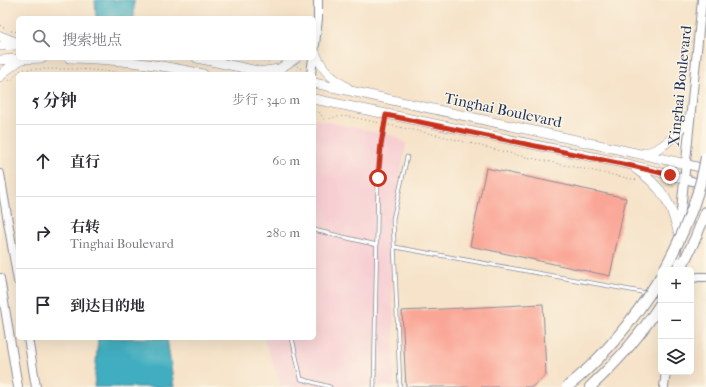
<!DOCTYPE html>
<html lang="zh">
<head>
<meta charset="utf-8">
<style>
	body { margin:0; font-family:"IM FELL French Canon","Noto Serif SC",serif; background:#f7f7f7; color:#2b2b33 }
	.controls { position:absolute; right:12px; bottom:12px; display:grid; overflow:hidden; border-radius:6px; box-shadow:0 4px 16px #0002 }
	.controls button { width:36px; height:36px; display:grid; place-items:center; padding:0; border:0; border-bottom:1px solid #e1e1e2; background:#fff; color:#2b2b33; font:20px sans-serif }
	.stop { position:absolute; width:12px; height:12px; margin:-9px; border:3px solid #c8321e; border-radius:50%; background:#fff }
	.stop.end { background:#c8321e; border-color:#fff; box-shadow:0 1px 4px #0008 }
	.list { margin:0; padding:0; list-style:none }
	h2 { display:flex; justify-content:space-between; align-items:center; height:52px; margin:0; padding:0 16px; font-size:17px }
	h2 small { font-size:13px; font-weight:400; color:#7c7c81 }
	.list li { display:grid; grid-template-columns:26px 1fr auto; gap:12px; align-items:center; box-sizing:border-box; height:72px; padding:0 16px; border-top:1px solid #e1e1e2 }
	.list b { display:block; font-size:15px; white-space:nowrap }
	.list p { margin:0; font-size:13px; white-space:nowrap; color:#7c7c81 }
	.list em { font-size:13px; font-style:normal; color:#7c7c81 }
	.icon { flex:none; width:22px; height:22px; fill:none; stroke:currentColor; stroke-width:2; stroke-linecap:round; stroke-linejoin:round }
	.map { position:relative; flex:none; width:706px; height:387px; overflow:hidden }
	.search { position:absolute; background:#fff; box-shadow:0 4px 16px #0002; left:16px; top:16px; width:300px; height:44px; display:flex; align-items:center; gap:10px; box-sizing:border-box; padding:0 14px; border-radius:6px; color:#7c7c81; font-size:15px }
	.panel { position:absolute; background:#fff; box-shadow:0 4px 16px #0002; left:16px; top:72px; width:300px; height:268px; border-radius:6px }
	.map>svg:first-child { display:block }
	.built { fill:#f7cfd3 }
	.water { fill:#41aec0; stroke:#2e6e8f }
	.pier { fill:#f6e3c9 }
	.building { fill:#faa696 }
	.lines { fill:none; stroke-linecap:round; stroke-linejoin:round }
	.service-casing { stroke:#888994; stroke-width:4.5 }
	.tertiary-casing { stroke:#888994; stroke-width:10 }
	.secondary-casing { stroke:#888994; stroke-width:10 }
	.primary-casing { stroke:#888994; stroke-width:12 }
	.path { stroke:#888994; stroke-width:1; stroke-dasharray:1 3; stroke-linecap:butt }
	.service { stroke:#fff; stroke-width:3 }
	.tertiary { stroke:#fff; stroke-width:8 }
	.secondary { stroke:#fff; stroke-width:9 }
	.primary { stroke:#fff; stroke-width:10 }
	.primary-bridge-casing { stroke:#888994; stroke-width:12; stroke-linecap:butt }
	.primary-bridge { stroke:#fff; stroke-width:10 }
	.route { stroke:#c8321e; stroke-width:5 }
	.labels { text-anchor:middle; stroke-width:3; stroke-linejoin:round; paint-order:stroke }
	.street-label { font-size:15px; fill:#1b2f5e; stroke:#fcf5e5 }
</style>
</head>
<body>
<div class="map">
<svg width="706" height="387" viewBox="0 0 706 387">
	<rect width="100%" height="100%" fill="#fcf5e5"/>
	<filter id="ink" filterUnits="userSpaceOnUse"><feTurbulence type="fractalNoise" baseFrequency=".025" numOctaves="2"/><feDisplacementMap in="SourceGraphic" scale="8" xChannelSelector="R" yChannelSelector="G"/><feConvolveMatrix kernelMatrix="1 2 1 2 8 2 1 2 1" color-interpolation-filters="sRGB"/></filter>
	<filter id="wash" filterUnits="userSpaceOnUse"><feTurbulence type="fractalNoise" baseFrequency=".012" numOctaves="4" result="noise"/><feDisplacementMap in="SourceGraphic" scale="16" xChannelSelector="R" yChannelSelector="G"/><feGaussianBlur stdDeviation="0.9" result="paint"/><feColorMatrix in="noise" values="0 0 0 0 0 0 0 0 0 0 0 0 0 0 0 0 0 1.4 0 .05"/><feComposite in="paint" operator="in"/></filter>
	<g filter="url(#wash)">
		<rect width="100%" height="100%" fill="#f6e3c9"/>
		<!-- built -->
		<path class="built" d="M314,119L394,136L406,144L390,235L394,335V387H281L264,338H314Z"/>
		<!-- water -->
		<path class="water" d="M95,0H134V18H96Z
			M98,338H167L174,387H94Z"/>
		<!-- pier -->
		<path class="pier" d="M95,58H136L137,74H96Z"/>
		<g id="blocks">
			<!-- building -->
			<path class="building" d="M486,168L626,198L610,276L470,246Z
				M543,304L546,375L532,387H406L402,311Z"/>
		</g>
	</g>
	<g filter="url(#ink)">
		<use href="#blocks" fill-opacity="0" stroke="#888994" stroke-width="1"/>
		<g class="lines">
			<defs>
				<path id="service" d="M314,230L377,245
					M395,247L647,293
					M652,294L661,295
					M292,338L301,379L330,387
					M374,387L378,177L381,145L386,115
					M400,387L393,219L407,157"/>
				<path id="tertiary" d="M314,52L318,19V0
					M311,74L313,58
					M686,164L706,169
					M0,174L18,281
					M685,179L706,185
					M679,231L702,0
					M675,270L677,247
					M0,278L18,387
					M691,279L698,277H706
					M28,338L36,387
					M664,387L666,372"/>
				<path id="secondary" d="M0,36L18,43
					M314,36L316,33
					M0,46L17,45
					M314,50C322,70 330,77 348,88
					M69,58C114,59 159,64 203,74
					M197,58L272,74
					M0,60L43,58
					M265,71L279,69L296,58
					M0,77L5,71L20,60
					M314,83L686,164
					M314,99L632,165L685,179
					M644,153C665,151 679,130 691,115
					M636,169C663,187 671,204 679,234"/>
				<path id="primary" d="M680,270L695,239L706,212
					M590,387C617,362 641,335 661,303"/>
			</defs>
			<!-- service casing -->
			<use href="#service" class="service-casing"/>
			<!-- tertiary casing -->
			<use href="#tertiary" class="tertiary-casing"/>
			<!-- secondary casing -->
			<use href="#secondary" class="secondary-casing"/>
			<!-- primary casing -->
			<use href="#primary" class="primary-casing"/>
			<!-- path -->
			<path class="path" d="M0,25L6,29
				M11,31L18,32
				M248,58L269,62
				M297,66L299,68L303,69
				M294,74L295,71L298,68
				M9,80L11,81L18,72L25,69H79L138,74
				M314,112H318
				M319,112L325,121C341,111 362,120 380,123
				M389,125L437,135L521,156L637,180
				M669,184L676,188"/>
			<!-- service -->
			<use href="#service" class="service"/>
			<!-- tertiary -->
			<use href="#tertiary" class="tertiary"/>
			<!-- secondary -->
			<use href="#secondary" class="secondary"/>
			<!-- primary -->
			<use href="#primary" class="primary"/>
			<defs>
				<path id="primary-bridge" d="M664,270C683,235 700,196 706,157
					M567,387C606,356 635,318 661,276"/>
			</defs>
			<!-- primary-bridge casing -->
			<use href="#primary-bridge" class="primary-bridge-casing"/>
			<!-- primary-bridge -->
			<use href="#primary-bridge" class="primary-bridge"/>
		</g>
	</g>
	<g class="lines" filter="url(#ink)">
		<!-- route -->
		<path class="route" d="M378,178L381,145L386,115L632,166L670,175"/>
	</g>
	<g class="labels">
		<!-- street labels -->
		<g class="street-label">
			<text transform="translate(680 86) rotate(-84)" y="5">Xinghai Boulevard</text>
			<text transform="translate(503 110) rotate(12)" y="5">Tinghai Boulevard</text>
		</g>
	</g>
</svg>
<div class="controls">
<button>+</button>
<button>−</button>
<button><svg class="icon" aria-label="layers" viewBox="0 0 24 24"><path d="M12 4l9 5-9 5-9-5zM3 14l9 5 9-5"/></svg></button>
</div>
<div class="stop" style="left:378px;top:178px"></div>
<div class="stop end" style="left:670px;top:175px"></div>
<div class="search"><svg class="icon" aria-label="search" viewBox="0 0 24 24"><circle cx="10" cy="10" r="6"/><path d="M15 15l6 6"/></svg>搜索地点</div>
<section class="panel">
<h2>5 分钟<small>步行 · 340 m</small></h2>
<ul class="list">
<li><svg class="icon" aria-label="ahead" viewBox="0 0 24 24"><path d="M12 20V5M6 11l6-6 6 6"/></svg><div><b>直行</b></div><em>60 m</em></li>
<li><svg class="icon" aria-label="right" viewBox="0 0 24 24"><path d="M7 20v-9h11M14 6l5 5-5 5"/></svg><div><b>右转</b><p>Tinghai Boulevard</p></div><em>280 m</em></li>
<li><svg class="icon" aria-label="arrive" viewBox="0 0 24 24"><path d="M6 21V4h12l-3 4 3 4H6"/></svg><div><b>到达目的地</b></div></li>
</ul>
</section>
</div>
</body>
</html>
